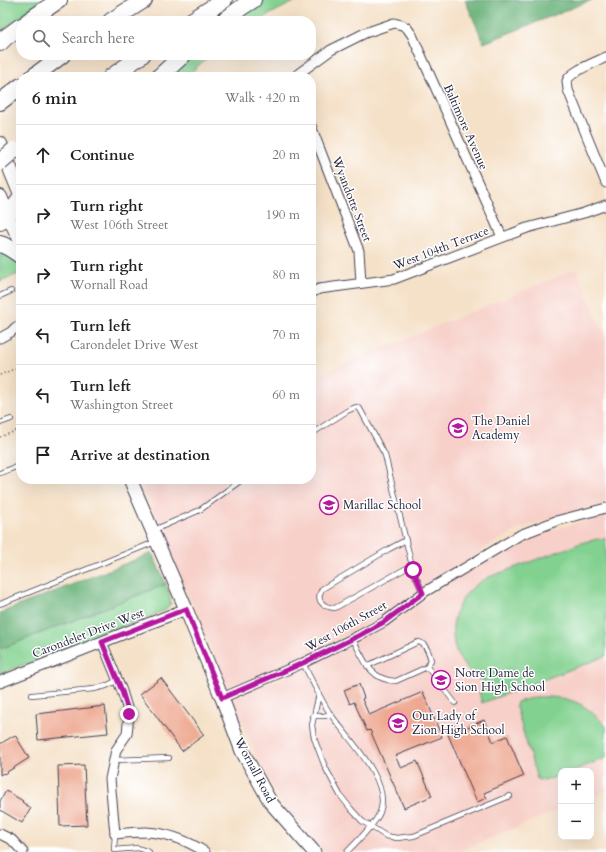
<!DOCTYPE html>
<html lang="en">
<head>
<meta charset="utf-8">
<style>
	body { margin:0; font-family:Cardo,serif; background:#f6f6f6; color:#222 }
	.controls { position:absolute; right:12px; bottom:12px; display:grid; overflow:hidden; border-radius:8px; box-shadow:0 4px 16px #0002 }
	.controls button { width:36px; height:36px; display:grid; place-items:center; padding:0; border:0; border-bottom:1px solid #e0e0e0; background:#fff; color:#222; font:20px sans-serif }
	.stop { position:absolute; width:12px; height:12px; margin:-9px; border:3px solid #b5179e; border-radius:50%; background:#fff }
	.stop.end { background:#b5179e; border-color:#fff; box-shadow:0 1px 4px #0008 }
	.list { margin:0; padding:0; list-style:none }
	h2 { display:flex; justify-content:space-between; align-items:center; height:52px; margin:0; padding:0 16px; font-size:17px }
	h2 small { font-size:13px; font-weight:400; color:#767676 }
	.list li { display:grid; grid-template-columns:26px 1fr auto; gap:12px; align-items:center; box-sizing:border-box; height:60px; padding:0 16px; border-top:1px solid #e0e0e0 }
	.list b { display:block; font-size:15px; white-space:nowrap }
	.list p { margin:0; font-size:13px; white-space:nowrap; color:#767676 }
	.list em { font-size:13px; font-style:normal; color:#767676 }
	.icon { flex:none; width:22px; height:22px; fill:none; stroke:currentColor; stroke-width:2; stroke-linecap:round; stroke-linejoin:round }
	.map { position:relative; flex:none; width:606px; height:852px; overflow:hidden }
	.search { position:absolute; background:#fff; box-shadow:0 4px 16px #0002; left:16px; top:16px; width:300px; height:44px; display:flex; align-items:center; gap:10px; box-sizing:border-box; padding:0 14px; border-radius:16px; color:#767676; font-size:15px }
	.panel { position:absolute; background:#fff; box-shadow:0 4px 16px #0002; left:16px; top:72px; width:300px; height:412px; border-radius:16px }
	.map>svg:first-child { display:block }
	.built { fill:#f7d0c9 }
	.green { fill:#83d190; stroke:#527a66 }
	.forest { fill:#6ab37a; stroke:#466a5a }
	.building { fill:#eea891 }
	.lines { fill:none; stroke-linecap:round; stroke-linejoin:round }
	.service-casing { stroke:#423f50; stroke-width:6 }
	.minor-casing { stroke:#423f50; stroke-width:11 }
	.tertiary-casing { stroke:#423f50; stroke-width:13 }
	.secondary-casing { stroke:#423f50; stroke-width:15 }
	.primary-casing { stroke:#423f50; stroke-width:16 }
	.motorway-casing { stroke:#423f50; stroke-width:18 }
	.path { stroke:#423f50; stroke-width:1.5; stroke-dasharray:1 3; stroke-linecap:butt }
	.service { stroke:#fff; stroke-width:4.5 }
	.minor { stroke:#fff; stroke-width:9 }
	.tertiary { stroke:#fff; stroke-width:11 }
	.secondary { stroke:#fff; stroke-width:13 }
	.primary { stroke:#fff; stroke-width:14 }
	.motorway { stroke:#fff; stroke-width:16 }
	.motorway-bridge-casing { stroke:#423f50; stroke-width:18; stroke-linecap:butt }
	.motorway-bridge { stroke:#fff; stroke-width:16 }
	.route { stroke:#b5179e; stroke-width:5 }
	.labels { text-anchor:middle; stroke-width:3; stroke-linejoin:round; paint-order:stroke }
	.street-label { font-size:12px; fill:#22223b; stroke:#fff }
	.poi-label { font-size:12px; fill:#22223b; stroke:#fff; text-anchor:start }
</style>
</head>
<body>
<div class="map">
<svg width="606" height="852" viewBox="0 0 606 852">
	<rect width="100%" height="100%" fill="#fff"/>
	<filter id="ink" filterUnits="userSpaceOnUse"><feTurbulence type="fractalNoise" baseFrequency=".025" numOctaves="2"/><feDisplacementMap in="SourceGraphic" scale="8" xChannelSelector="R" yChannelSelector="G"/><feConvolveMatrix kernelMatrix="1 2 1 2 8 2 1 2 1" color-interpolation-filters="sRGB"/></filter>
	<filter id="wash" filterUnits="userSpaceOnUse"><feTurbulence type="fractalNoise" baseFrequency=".012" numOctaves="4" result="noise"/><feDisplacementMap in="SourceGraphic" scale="16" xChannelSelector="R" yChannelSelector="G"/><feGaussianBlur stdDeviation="0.9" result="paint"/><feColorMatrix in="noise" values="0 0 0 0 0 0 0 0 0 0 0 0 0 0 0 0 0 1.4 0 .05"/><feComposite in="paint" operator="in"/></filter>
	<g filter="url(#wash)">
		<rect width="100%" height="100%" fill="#f5e1c8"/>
		<!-- built -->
		<path class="built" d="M576,269L606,340V503L523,527L502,538L370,623L301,658L234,687H229L225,683L140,479H311V378Z
			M606,513V791L591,797V771H561V809L457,852H324L300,826L281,802L258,760L235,705V699L238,696L316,663L345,648L398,618L455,578L519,541L539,533L571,525Z"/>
		<!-- green -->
		<path class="green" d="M0,0H44L3,30L0,31Z
			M262,0H298L266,16L259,21H235Z
			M192,55H210L186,77H168Z
			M0,251L18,262L21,266V273L0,281Z
			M598,539H606V656L482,703L479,692L494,686C441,669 439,600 489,577L584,542Z
			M166,584L169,593L171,603L166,610L0,674V649Z
			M535,697C569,696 583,701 606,726V758L572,771H561V775L544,781L537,779L516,707L517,702Z"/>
		<!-- forest -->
		<path class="forest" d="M465,0H592L484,43Z
			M152,553L166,584L0,649V613Z"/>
		<g id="blocks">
			<!-- building -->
			<path class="building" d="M161,678L204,735L182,751L140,694Z
				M359,684L364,698L362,699L369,715L423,692L442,737L395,756L401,768L417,761L432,796L404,808L370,730L367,731L354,702L350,704L344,690Z
				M105,706L108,733L38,740L36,714Z
				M484,720L493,742L507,736L524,776L484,793L487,798L477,802L446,730L455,726L458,731Z
				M15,735L29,758L4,774L3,773L0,775V744Z
				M84,765L87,825L60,826L58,766Z
				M6,791L23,801L22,802L31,808L22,823L0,810V801Z"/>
		</g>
	</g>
	<g filter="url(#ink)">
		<use href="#blocks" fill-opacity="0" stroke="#423f50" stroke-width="1"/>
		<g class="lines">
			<defs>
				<path id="service" d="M0,296L11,291
					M0,423L11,419
					M311,434L347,411L356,407L360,409L385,455L413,570L423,593
					M0,473L21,465
					M154,530L200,510L243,479
					M406,540L389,549L322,589C315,601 323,607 335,608L412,565
					M0,604L155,542
					M353,639C363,658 370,681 396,681L427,667L431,660C429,653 426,643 418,642L367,666
					M303,663C311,679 319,696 329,712C346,737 392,780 380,812C376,824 356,842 347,852
					M427,667L455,703
					M319,694L312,725L314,738L325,767L340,795L351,809L362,821L386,836L397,838L414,836L510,796
					M32,695L94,689L106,686L118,680
					M313,716H324L331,714
					M114,760L169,758
					M115,834L114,850L138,848L149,852"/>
				<path id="minor" d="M606,57C597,62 570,71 567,81C567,83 568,87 568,90L606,183
					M297,77L298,74L331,50L365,33L394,23L402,25L407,28L412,35L502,237
					M311,126L359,251L361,283
					M311,293L319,289L394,279L527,228L584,213L606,205
					M0,338L11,332L16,327L21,325
					M102,642L122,691L129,714L127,734L116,750L110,779L115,834C125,833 136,832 146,832C167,833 188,841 205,852
					M222,698L303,663L358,636L384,622L423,593L520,535L556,521L606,508
					M0,834L12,840L23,852"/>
				<path id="tertiary" d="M0,682L186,609"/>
				<path id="secondary" d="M8,216L21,242
					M130,479L186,609L222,698L242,751L271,803L314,852"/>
				<path id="primary" d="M0,144L21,195
					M0,197L8,216"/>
				<path id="motorway" d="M28,21L59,0
					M111,21L144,0
					M191,21L224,0
					M224,21L242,7L253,0
					M0,43L6,37L21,26
					M33,77L62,55
					M111,77L142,55
					M159,77L183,55
					M0,102L21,86
					M0,222L8,216L21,198
					M0,244C8,246 14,251 21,256"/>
			</defs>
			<!-- service casing -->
			<use href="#service" class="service-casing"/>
			<!-- minor casing -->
			<use href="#minor" class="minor-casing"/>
			<!-- tertiary casing -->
			<use href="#tertiary" class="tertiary-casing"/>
			<!-- secondary casing -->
			<use href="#secondary" class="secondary-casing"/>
			<!-- primary casing -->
			<use href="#primary" class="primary-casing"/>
			<!-- motorway casing -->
			<use href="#motorway" class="motorway-casing"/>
			<!-- path -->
			<path class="path" d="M0,375L14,369H21
				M0,437L21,429"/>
			<!-- service -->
			<use href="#service" class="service"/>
			<!-- minor -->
			<use href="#minor" class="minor"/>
			<!-- tertiary -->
			<use href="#tertiary" class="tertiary"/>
			<!-- secondary -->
			<use href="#secondary" class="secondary"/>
			<!-- primary -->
			<use href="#primary" class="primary"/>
			<!-- motorway -->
			<use href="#motorway" class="motorway"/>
			<defs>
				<path id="motorway-bridge" d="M0,162L14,150"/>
			</defs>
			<!-- motorway-bridge casing -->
			<use href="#motorway-bridge" class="motorway-bridge-casing"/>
			<!-- motorway-bridge -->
			<use href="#motorway-bridge" class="motorway-bridge"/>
		</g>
	</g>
	<g class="lines" filter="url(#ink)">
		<!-- route -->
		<path class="route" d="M129,714L122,691L102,642L186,609L222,698L303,663L358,636L384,622L423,593L413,570"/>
	</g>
	<!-- icons -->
	<defs>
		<symbol id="school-ring" viewBox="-11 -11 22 22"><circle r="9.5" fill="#fff" stroke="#b5179e" stroke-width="1.5"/><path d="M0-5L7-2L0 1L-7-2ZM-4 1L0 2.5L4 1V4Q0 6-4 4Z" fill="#b5179e"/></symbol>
	</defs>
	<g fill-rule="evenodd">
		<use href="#school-ring" x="447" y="417" width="22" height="22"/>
		<use href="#school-ring" x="318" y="494" width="22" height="22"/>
		<use href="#school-ring" x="430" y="669" width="22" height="22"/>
		<use href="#school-ring" x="387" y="712" width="22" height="22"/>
	</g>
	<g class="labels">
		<!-- street labels -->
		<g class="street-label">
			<text transform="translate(466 127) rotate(66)" y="4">Baltimore Avenue</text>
			<text transform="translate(352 199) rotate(69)" y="4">Wyandotte Street</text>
			<text transform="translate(441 248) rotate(-21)" y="4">West 104th Terrace</text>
			<text transform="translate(346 626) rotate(-29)" y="4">West 106th Street</text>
			<text transform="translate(88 633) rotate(-21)" y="4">Carondelet Drive West</text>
			<text transform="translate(255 770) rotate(62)" y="4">Wornall Road</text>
		</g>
		<!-- poi labels -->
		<g class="poi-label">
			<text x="472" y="425">The Daniel<tspan x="472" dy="14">Academy</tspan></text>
			<text x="343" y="509">Marillac School</text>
			<text x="455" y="677">Notre Dame de<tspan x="455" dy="14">Sion High School</tspan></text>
			<text x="412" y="720">Our Lady of<tspan x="412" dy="14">Zion High School</tspan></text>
		</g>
	</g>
</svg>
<div class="controls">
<button>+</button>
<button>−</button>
</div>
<div class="stop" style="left:413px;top:570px"></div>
<div class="stop end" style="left:129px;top:714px"></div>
<div class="search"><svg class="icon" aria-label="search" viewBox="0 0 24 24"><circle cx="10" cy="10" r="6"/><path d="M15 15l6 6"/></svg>Search here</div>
<section class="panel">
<h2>6 min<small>Walk · 420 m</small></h2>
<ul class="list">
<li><svg class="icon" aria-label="ahead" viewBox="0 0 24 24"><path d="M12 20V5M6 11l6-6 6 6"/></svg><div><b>Continue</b></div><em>20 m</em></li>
<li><svg class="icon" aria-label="right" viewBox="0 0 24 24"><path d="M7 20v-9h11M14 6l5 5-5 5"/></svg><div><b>Turn right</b><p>West 106th Street</p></div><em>190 m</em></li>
<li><svg class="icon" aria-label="right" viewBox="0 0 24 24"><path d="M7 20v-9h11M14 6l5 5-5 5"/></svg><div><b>Turn right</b><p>Wornall Road</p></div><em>80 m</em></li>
<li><svg class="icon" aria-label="left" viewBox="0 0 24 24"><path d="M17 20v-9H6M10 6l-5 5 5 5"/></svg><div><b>Turn left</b><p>Carondelet Drive West</p></div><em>70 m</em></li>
<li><svg class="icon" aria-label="left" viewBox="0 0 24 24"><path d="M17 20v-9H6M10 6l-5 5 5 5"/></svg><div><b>Turn left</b><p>Washington Street</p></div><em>60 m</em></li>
<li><svg class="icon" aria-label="arrive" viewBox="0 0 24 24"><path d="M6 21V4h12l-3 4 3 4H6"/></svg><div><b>Arrive at destination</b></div></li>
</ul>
</section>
</div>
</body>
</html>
